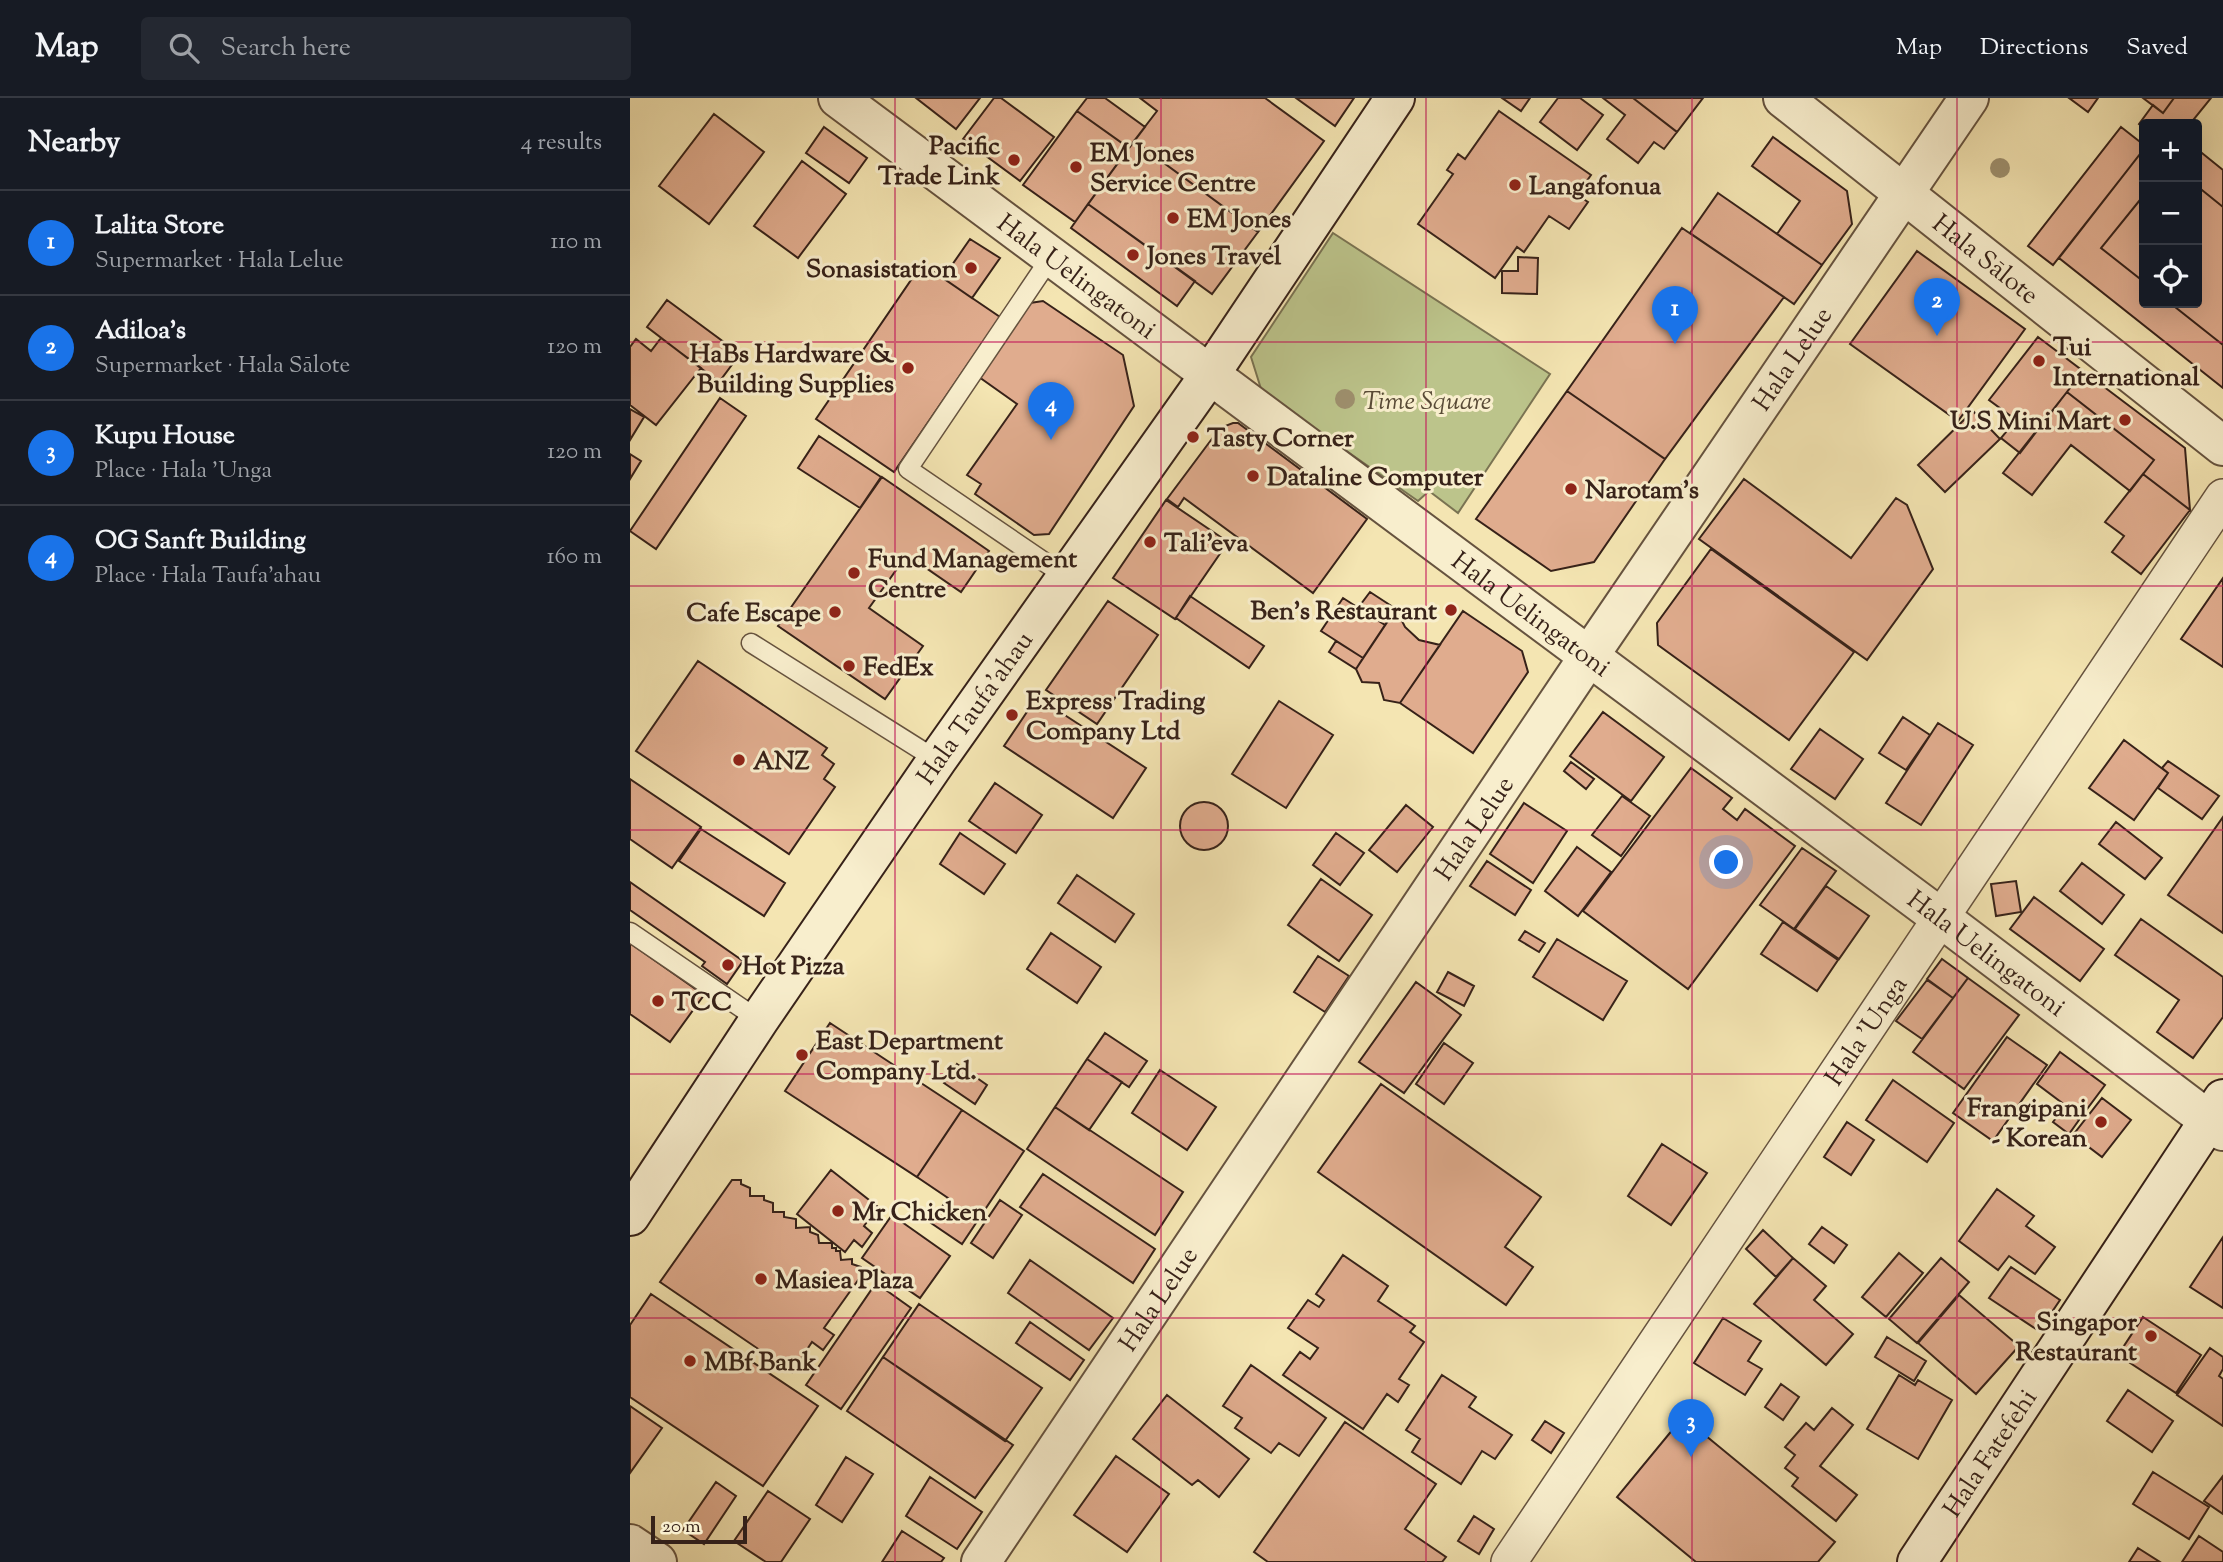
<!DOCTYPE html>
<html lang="en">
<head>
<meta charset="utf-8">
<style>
	body { margin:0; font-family:"Sorts Mill Goudy",serif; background:#242831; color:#f1f3f6 }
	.controls { position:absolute; right:21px; top:21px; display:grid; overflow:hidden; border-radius:7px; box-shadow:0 7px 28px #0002 }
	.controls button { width:63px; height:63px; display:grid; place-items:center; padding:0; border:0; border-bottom:2px solid #363941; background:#171b24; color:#f1f3f6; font:35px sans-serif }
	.scale { position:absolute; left:21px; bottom:18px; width:96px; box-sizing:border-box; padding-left:7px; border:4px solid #372219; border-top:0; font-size:19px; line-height:24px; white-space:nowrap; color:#372219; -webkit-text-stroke:5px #f8eecd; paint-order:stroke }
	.you { position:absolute; left:1097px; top:765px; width:24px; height:24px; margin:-18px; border:5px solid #fff; border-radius:50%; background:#1a73e8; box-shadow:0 0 0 10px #1a73e833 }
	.badge { display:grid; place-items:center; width:46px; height:46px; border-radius:50%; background:#1a73e8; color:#fff; font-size:23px; font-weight:700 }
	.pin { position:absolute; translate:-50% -58px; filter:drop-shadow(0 2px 4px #0008) }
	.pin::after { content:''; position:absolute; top:37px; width:24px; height:21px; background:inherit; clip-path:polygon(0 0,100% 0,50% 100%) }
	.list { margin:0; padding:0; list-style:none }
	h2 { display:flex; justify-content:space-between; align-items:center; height:91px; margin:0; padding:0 28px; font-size:30px }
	h2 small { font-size:23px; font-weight:400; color:#9ea1a6 }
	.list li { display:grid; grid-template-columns:46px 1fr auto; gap:21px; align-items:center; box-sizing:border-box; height:105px; padding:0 28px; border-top:2px solid #363941 }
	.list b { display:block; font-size:26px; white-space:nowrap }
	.list p { margin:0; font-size:23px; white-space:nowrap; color:#9ea1a6 }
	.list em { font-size:23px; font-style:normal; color:#9ea1a6 }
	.icon { flex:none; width:38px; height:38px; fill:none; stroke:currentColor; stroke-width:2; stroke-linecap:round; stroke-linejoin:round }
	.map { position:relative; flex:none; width:1593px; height:1464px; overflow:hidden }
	header { display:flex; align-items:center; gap:42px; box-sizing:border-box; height:98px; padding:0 35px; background:#171b24; border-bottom:2px solid #363941 }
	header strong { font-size:33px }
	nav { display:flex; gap:38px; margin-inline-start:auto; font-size:24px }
	.search { width:490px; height:63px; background:#242831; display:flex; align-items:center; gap:18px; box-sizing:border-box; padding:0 24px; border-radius:7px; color:#9ea1a6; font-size:26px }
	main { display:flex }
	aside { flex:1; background:#171b24 }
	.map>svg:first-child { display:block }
	.green { fill:#bcc48b; stroke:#7a7352; stroke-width:2 }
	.building { fill:#e0ac8e; stroke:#372219; stroke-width:2 }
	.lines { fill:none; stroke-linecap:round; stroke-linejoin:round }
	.service-casing { stroke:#66533f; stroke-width:21 }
	.minor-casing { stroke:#66533f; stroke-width:38 }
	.tertiary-casing { stroke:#66533f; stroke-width:42 }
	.secondary-casing { stroke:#372219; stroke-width:42 }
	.service { stroke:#f8eecd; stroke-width:18 }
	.minor { stroke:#f8eecd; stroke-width:35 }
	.tertiary { stroke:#f8eecd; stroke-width:38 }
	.secondary { stroke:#f8eecd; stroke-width:38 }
	.tree { fill:#9e906e }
	.grid { fill:none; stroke:#c2185b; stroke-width:2; stroke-opacity:0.55 }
	.poi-dot { fill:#8f2418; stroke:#f8eecd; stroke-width:2.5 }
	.labels { text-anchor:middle; stroke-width:6; stroke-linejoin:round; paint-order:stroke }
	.poi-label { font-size:26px; font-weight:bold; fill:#372219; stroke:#f8eecd; text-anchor:start }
	.street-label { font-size:26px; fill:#372219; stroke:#f8eecd }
	.park-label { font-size:26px; font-style:italic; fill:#584a36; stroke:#f8eecd }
</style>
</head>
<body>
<header>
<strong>Map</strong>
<div class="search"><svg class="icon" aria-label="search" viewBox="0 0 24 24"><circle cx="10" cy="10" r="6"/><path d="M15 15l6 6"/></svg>Search here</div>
<nav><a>Map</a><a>Directions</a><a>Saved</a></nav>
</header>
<main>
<aside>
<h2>Nearby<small>4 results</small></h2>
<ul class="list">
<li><span class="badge">1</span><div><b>Lalita Store</b><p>Supermarket · Hala Lelue</p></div><em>110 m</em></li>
<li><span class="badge">2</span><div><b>Adiloa's</b><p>Supermarket · Hala Sālote</p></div><em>120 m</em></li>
<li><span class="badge">3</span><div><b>Kupu House</b><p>Place · Hala 'Unga</p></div><em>120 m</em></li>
<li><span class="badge">4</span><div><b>OG Sanft Building</b><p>Place · Hala Taufa'ahau</p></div><em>160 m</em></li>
</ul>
</aside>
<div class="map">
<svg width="1593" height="1464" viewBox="0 0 1593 1464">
	<rect width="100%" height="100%" fill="#f4e5b2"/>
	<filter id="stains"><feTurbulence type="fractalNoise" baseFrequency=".00286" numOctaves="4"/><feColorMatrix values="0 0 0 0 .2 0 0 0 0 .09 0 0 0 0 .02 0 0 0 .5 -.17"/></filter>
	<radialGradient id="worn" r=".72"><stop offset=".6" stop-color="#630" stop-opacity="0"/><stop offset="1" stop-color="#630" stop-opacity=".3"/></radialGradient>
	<!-- green -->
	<path class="green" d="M703,135L920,276L828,415L799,393L788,403L632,294L621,259Z"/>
	<!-- building -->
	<path class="building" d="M286,0H350L326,31Z
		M364,0H371L424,39L390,83L333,41Z
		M457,0H475L515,29L499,50L447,13Z
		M510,0H635L694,43L628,134L504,43L527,13Z
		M666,0H724L705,28Z
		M872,0H900L891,13Z
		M928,0H950L973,17L947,52L910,24Z
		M973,0H1003L1047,34L1034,51L1024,44L1008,65L977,41L995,17Z
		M1003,0H1073L1047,34Z
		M1439,0H1468L1458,14Z
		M1513,0H1544L1533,15Z
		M1544,0H1581L1560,26H1514V30L1509,26L1523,7L1533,15Z
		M447,13L499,50L445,124L393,87Z
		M869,13L961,77L947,97L958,104L939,131L919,118L894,154L887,149L865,180L788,126L823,76L817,72L828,56L835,61Z
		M84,16L134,54L79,126L29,88Z
		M194,29L237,60L219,85L176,55Z
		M1491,29L1514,47V51L1423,167L1398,148Z
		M1143,39L1217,93L1222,126L1192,167L1147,136L1170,103L1122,68Z
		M504,43L628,134L582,196L458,106Z
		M1514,51V97L1471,150L1514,184V205H1540L1593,247V290L1429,160Z
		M1567,51L1593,72V109L1567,88Z
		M172,63L216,96L168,160L124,128Z
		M1567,88L1593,109V247L1540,205H1567Z
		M1088,95L1192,167L1164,206L1060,135Z
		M1514,97V184L1471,150Z
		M458,106L565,183L547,208L441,130Z
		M1052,130L1154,199L1035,361L937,293Z
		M340,141L370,160L342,200L313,180Z
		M1287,153L1395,231L1328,323L1220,246Z
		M888,159L908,160L907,196L872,195V173H888Z
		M292,166L370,219L264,374L186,321Z
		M37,202L110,256L89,284L17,229Z
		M413,203L493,257L504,308L419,436L404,437L345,396L351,386L337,377L387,306L349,279L400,205Z
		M1408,239L1453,273L1390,355L1371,340L1386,322L1359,302Z
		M31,240L71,270L26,327L0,307V249L6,241L21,253Z
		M1453,273L1555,350L1560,412L1513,376L1524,362L1437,294Z
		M937,293L1035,361L964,464L921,473L846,421Z
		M1437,294L1524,362L1500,393L1441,347L1402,397L1373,375Z
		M90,300L116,318L26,451L0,433Z
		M0,311L14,319L0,342Z
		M1343,313L1370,341L1315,394L1288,367Z
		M603,325H608L737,421L683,495L554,400L548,409L537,401L590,330Z
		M189,338L251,379L230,410L168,370Z
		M0,356L11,363L0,381Z
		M1513,376L1560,412L1511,476L1482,454L1494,438L1475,424Z
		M252,379L359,453L331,494L277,457L239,510L293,548L255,601L148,528Z
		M1114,381L1221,460L1266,400L1277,407L1303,471L1237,562L1069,441Z
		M536,402L598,444L545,521L483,480Z
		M1081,451L1224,554L1159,642L1028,547L1027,525Z
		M1593,480V569L1551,541Z
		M740,494L766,511L755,527L728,510Z
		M560,498L634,548L619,570L546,520Z
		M713,500L755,527L733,560L691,533Z
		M478,503L528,537L467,626L416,592Z
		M766,511L775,529L789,542L810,547L770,605L754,602L749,585L732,584L726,571Z
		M833,513L892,553L898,574L843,655L770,605Z
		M706,543L733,560L726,571L699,554Z
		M68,563L197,650L192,657L204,666L194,681L205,689L159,756L6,653Z
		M407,599L516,670L483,720L374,648Z
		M649,603L703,637L656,710L602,676Z
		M973,614L1034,659L1001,703L940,658Z
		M1273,619L1300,637L1276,672L1249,655Z
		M1308,625L1343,647L1291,727L1256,705Z
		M1190,631L1233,661L1205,701L1161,671Z
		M1494,642L1538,675L1504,722L1459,690Z
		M1538,663L1589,698L1572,721L1528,690L1538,675L1532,670Z
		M941,664L964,681L956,691L934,673Z
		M1061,670L1102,700L1093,711L1107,722L1115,711L1165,748L1058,891L953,813Z
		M0,681L71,729L42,770L0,741Z
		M365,685L412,717L386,755L339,723Z
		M992,698L1020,718L991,758L962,737Z
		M550 728a24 24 0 1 1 48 0a24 24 0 1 1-48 0Z
		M894,705L937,733L903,785L860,756Z
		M776,707L803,729L767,774L739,752Z
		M1593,719V835L1538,797Z
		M1486,724L1532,760L1515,781L1469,746Z
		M71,731L155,785L134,818L49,763Z
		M330,735L375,766L354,796L310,766Z
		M706,735L734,755L710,787L683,767Z
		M947,749L981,774L948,818L915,793Z
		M1172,750L1206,773L1164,831L1130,807Z
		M857,763L901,792L885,817L840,788Z
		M1452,765L1494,797L1472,826L1430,793Z
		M447,777L504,816L485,844L428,805Z
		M691,781L742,817L709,863L658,827Z
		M1386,783L1391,814L1366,818L1361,786Z
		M0,784L113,863L97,886L72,868L75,864L0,812Z
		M1196,788L1239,818L1209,861L1165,831Z
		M1404,799L1474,851L1450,883L1380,831Z
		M1511,821L1593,879V919L1563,960L1527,934L1549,902L1485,857Z
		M1153,824L1208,862L1187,893L1131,856Z
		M895,833L915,845L909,854L889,842Z
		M421,835L471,869L447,905L397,871Z
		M927,841L997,883L973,922L903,879Z
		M0,845L74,897L40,944L0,916Z
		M688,858L719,878L695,914L664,894Z
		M1312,861L1338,880L1323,900L1297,881Z
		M818,874L844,888L834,908L807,894Z
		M1338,880L1389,917L1334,991L1283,954Z
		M1297,882L1323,900L1292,941L1266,923Z
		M786,884L831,917L774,995L729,964Z
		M200,925L332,1012L287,1079L155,993Z
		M475,935L517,963L499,989L457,961Z
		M1377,939L1417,967L1363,1043L1323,1015Z
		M814,945L843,965L814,1006L786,986Z
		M1430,954L1475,987L1451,1019L1407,986Z
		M457,961L492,984L459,1032L425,1009Z
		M327,966L357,987L345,1006L314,985Z
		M530,972L586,1009L557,1052L502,1015Z
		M1263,982L1324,1025L1297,1064L1236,1022Z
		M751,986L911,1099L875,1149L903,1169L876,1207L688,1074Z
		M1472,1000L1501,1022L1472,1059L1443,1037Z
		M425,1009L553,1094L525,1137L397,1051Z
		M1434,1010L1449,1022L1439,1036L1423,1024Z
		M332,1012L394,1053L332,1146L301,1125L318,1100L287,1079Z
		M1217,1024L1244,1042L1221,1077L1194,1059Z
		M1032,1046L1077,1075L1041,1127L998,1098Z
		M201,1072L248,1109L234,1128L242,1135L232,1149L224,1142L215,1154L167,1116Z
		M413,1076L525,1151L503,1185L390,1109Z
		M102,1082H111V1086L120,1090V1098H134V1102L143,1105V1114H154V1119L166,1121V1130L180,1129V1134L188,1137L189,1145H202V1150H206V1153H210L211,1162L222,1161V1166L231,1169V1178L194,1230L204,1237L193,1252L182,1244L162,1274L30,1184Z
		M1367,1091L1404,1118L1396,1128L1425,1149L1405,1176L1379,1158L1368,1172L1329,1143Z
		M370,1102L392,1117L363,1160L341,1145Z
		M262,1117L320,1158L290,1200L232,1160Z
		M1192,1129L1217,1147L1204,1165L1179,1146Z
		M1133,1132L1163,1160L1146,1179L1116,1151Z
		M1593,1139V1210L1560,1189Z
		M1269,1155L1293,1175L1256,1219L1232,1199Z
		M713,1157L758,1188L748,1203L785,1228L780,1234L794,1244L769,1281L779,1287L768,1304L757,1296L733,1331L653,1277L670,1254L680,1261L688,1250L658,1230L678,1202L689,1209L694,1202L686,1196Z
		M1163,1160L1196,1188L1184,1202L1223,1236L1196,1267L1124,1206Z
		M1311,1160L1339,1184L1287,1245L1259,1221Z
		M400,1162L483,1220L459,1252L378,1195Z
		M1381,1169L1430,1202L1409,1233L1359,1200Z
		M246,1185L281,1210L211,1311L176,1287Z
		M21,1196L188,1308L133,1388L0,1299V1227Z
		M1329,1197L1389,1248L1346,1296L1288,1245Z
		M289,1206L412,1290L375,1343L253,1259Z
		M1513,1219L1571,1257L1546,1295L1488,1257Z
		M1093,1220L1131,1243L1118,1263L1132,1271L1115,1297L1064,1265Z
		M400,1224L454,1262L440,1282L386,1245Z
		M1257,1239L1296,1263L1284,1283L1245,1259Z
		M1580,1250L1593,1259V1271L1589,1278L1593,1281V1328L1547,1297Z
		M253,1259L383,1347L345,1400L217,1313Z
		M621,1267L696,1320L669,1358L649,1345L641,1355L605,1330L612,1320L593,1308Z
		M812,1277L846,1299L839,1309L882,1337L865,1361L852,1353L831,1386L782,1354L790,1341L776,1332Z
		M1269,1277L1285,1287L1288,1282L1322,1302L1288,1361L1237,1331Z
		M1151,1286L1169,1299L1153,1322L1135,1309Z
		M1498,1292L1543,1323L1522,1354L1477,1323Z
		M537,1297L619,1361L589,1399L568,1382L562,1387L503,1341Z
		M0,1308L32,1330L0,1375Z
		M1202,1310L1223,1327L1190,1368L1227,1397L1206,1423L1162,1388L1168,1380L1155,1370L1165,1357L1155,1349L1176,1325L1184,1332Z
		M1053,1319L1205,1444L1188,1464H1066L987,1399Z
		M915,1323L934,1335L921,1355L902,1342Z
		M715,1324L806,1386L775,1431L816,1459L812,1464H638L624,1454Z
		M486,1358L539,1396L497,1454L444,1417Z
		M216,1359L243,1376L212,1424L186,1407Z
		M1523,1374L1579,1409L1559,1441L1503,1406Z
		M1593,1378V1416L1574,1403Z
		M300,1379L352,1414L327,1451L276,1418Z
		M86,1384L106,1398L74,1446L53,1432Z
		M138,1393L180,1421L151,1464H136L104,1443Z
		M844,1418L864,1431L849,1456L828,1443Z
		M272,1433L314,1460L311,1464H252Z
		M1569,1438L1593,1454V1464H1552Z
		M1508,1450L1530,1464H1499Z"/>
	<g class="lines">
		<defs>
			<path id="service" d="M421,159L278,371L435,478
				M121,545L307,662
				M0,834L129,922"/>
			<g id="minor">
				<path id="s1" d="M879,1464L1593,399"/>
			</g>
			<g id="tertiary">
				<path id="s2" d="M208,0L1311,820L1593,1033"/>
				<path id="s3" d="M1153,0L1593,348"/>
				<path d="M0,1446L27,1464"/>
				<path id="s4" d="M351,1464L959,558L1339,0"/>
			</g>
			<g id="secondary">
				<path id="s5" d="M0,1118L129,922L307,662L581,275L765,0"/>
				<path id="s6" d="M1287,1464L1593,1001"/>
			</g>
		</defs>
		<!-- service casing -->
		<use href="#service" class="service-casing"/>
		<!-- minor casing -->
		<use href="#minor" class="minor-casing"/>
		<!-- tertiary casing -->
		<use href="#tertiary" class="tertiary-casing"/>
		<!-- secondary casing -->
		<use href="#secondary" class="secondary-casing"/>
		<!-- service -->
		<use href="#service" class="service"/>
		<!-- minor -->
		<use href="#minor" class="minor"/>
		<!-- tertiary -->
		<use href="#tertiary" class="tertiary"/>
		<!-- secondary -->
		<use href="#secondary" class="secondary"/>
	</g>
	<!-- trees -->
	<g class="tree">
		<circle cx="1370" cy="70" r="10"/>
		<circle cx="715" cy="301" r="10"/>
	</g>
	<!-- grid -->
	<path class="grid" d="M265,0V1464M531,0V1464M796,0V1464M1062,0V1464M1327,0V1464M0,244H1593M0,488H1593M0,732H1593M0,976H1593M0,1220H1593"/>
	<!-- markers -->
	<g class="poi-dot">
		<circle cx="384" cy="62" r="7"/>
		<circle cx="446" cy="69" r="7"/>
		<circle cx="885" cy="87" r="7"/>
		<circle cx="543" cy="120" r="7"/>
		<circle cx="503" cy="157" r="7"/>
		<circle cx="341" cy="170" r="7"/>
		<circle cx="1409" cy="263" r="7"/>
		<circle cx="278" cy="270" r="7"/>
		<circle cx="1495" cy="322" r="7"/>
		<circle cx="563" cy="339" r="7"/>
		<circle cx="623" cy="378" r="7"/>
		<circle cx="941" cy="391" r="7"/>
		<circle cx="520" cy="444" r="7"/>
		<circle cx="224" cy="475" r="7"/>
		<circle cx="821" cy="512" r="7"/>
		<circle cx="205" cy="514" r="7"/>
		<circle cx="219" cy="568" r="7"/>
		<circle cx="382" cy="617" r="7"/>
		<circle cx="109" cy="662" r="7"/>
		<circle cx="98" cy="867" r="7"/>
		<circle cx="28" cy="903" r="7"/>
		<circle cx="172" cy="957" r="7"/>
		<circle cx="1471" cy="1024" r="7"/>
		<circle cx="208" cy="1113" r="7"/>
		<circle cx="131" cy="1181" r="7"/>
		<circle cx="1521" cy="1238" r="7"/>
		<circle cx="60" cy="1263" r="7"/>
	</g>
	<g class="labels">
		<!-- poi labels -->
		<g class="poi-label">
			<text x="370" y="56" text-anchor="end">Pacific<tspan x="370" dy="30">Trade Link</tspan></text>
			<text x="460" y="63">EM Jones<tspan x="460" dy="30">Service Centre</tspan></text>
			<text x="899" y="96">Langafonua</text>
			<text x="557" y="129">EM Jones</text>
			<text x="517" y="166">Jones Travel</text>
			<text x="327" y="179" text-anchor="end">Sonasistation</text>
			<text x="1423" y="257">Tui<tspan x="1423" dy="30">International</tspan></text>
			<text x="264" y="264" text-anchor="end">HaBs Hardware &amp;<tspan x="264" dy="30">Building Supplies</tspan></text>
			<text x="1481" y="331" text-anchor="end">U.S Mini Mart</text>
			<text x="577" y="348">Tasty Corner</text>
			<text x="637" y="387">Dataline Computer</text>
			<text x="955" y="400">Narotam's</text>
			<text x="534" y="453">Tali'eva</text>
			<text x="238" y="469">Fund Management<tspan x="238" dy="30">Centre</tspan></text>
			<text x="807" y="521" text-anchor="end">Ben's Restaurant</text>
			<text x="191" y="523" text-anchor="end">Cafe Escape</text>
			<text x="233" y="577">FedEx</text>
			<text x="396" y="611">Express Trading<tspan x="396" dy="30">Company Ltd</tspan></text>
			<text x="123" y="671">ANZ</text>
			<text x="112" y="876">Hot Pizza</text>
			<text x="42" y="912">TCC</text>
			<text x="186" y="951">East Department<tspan x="186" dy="30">Company Ltd.</tspan></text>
			<text x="1457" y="1018" text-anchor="end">Frangipani<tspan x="1457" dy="30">- Korean</tspan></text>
			<text x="222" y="1122">Mr Chicken</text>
			<text x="145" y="1190">Masiea Plaza</text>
			<text x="1507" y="1232" text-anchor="end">Singapor<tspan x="1507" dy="30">Restaurant</tspan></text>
			<text x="74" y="1272">MBf Bank</text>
		</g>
		<!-- street labels -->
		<g class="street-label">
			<text dy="9" stroke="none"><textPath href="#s3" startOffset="259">Hala Sālote</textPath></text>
			<text dy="9" stroke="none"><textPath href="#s2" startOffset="298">Hala Uelingatoni</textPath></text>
			<text dy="9" stroke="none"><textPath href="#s4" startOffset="1451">Hala Lelue</textPath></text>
			<text dy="9" stroke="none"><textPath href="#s2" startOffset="864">Hala Uelingatoni</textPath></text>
			<text dy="9" stroke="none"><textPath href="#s5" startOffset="614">Hala Taufa'ahau</textPath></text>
			<text dy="9" stroke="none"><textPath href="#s4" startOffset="884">Hala Lelue</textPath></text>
			<text dy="9" stroke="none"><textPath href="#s2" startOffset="1432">Hala Uelingatoni</textPath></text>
			<text dy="9" stroke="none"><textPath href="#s1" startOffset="640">Hala 'Unga</textPath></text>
			<text dy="9" stroke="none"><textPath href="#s4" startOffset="317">Hala Lelue</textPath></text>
			<text dy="9" stroke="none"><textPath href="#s6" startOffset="131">Hala Fatefehi</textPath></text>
		</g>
		<!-- park labels -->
		<g class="park-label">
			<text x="797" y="311">Time Square</text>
		</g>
	</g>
	<rect width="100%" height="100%" filter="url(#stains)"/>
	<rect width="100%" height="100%" fill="url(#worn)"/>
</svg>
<div class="controls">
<button>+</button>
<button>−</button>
<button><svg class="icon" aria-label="locate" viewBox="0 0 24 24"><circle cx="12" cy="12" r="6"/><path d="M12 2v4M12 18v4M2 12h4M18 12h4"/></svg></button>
</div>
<div class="scale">20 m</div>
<div class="you"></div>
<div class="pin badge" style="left:1045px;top:246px">1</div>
<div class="pin badge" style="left:1307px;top:238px">2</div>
<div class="pin badge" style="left:1061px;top:1359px">3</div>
<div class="pin badge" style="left:421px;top:342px">4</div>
</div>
</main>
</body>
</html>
